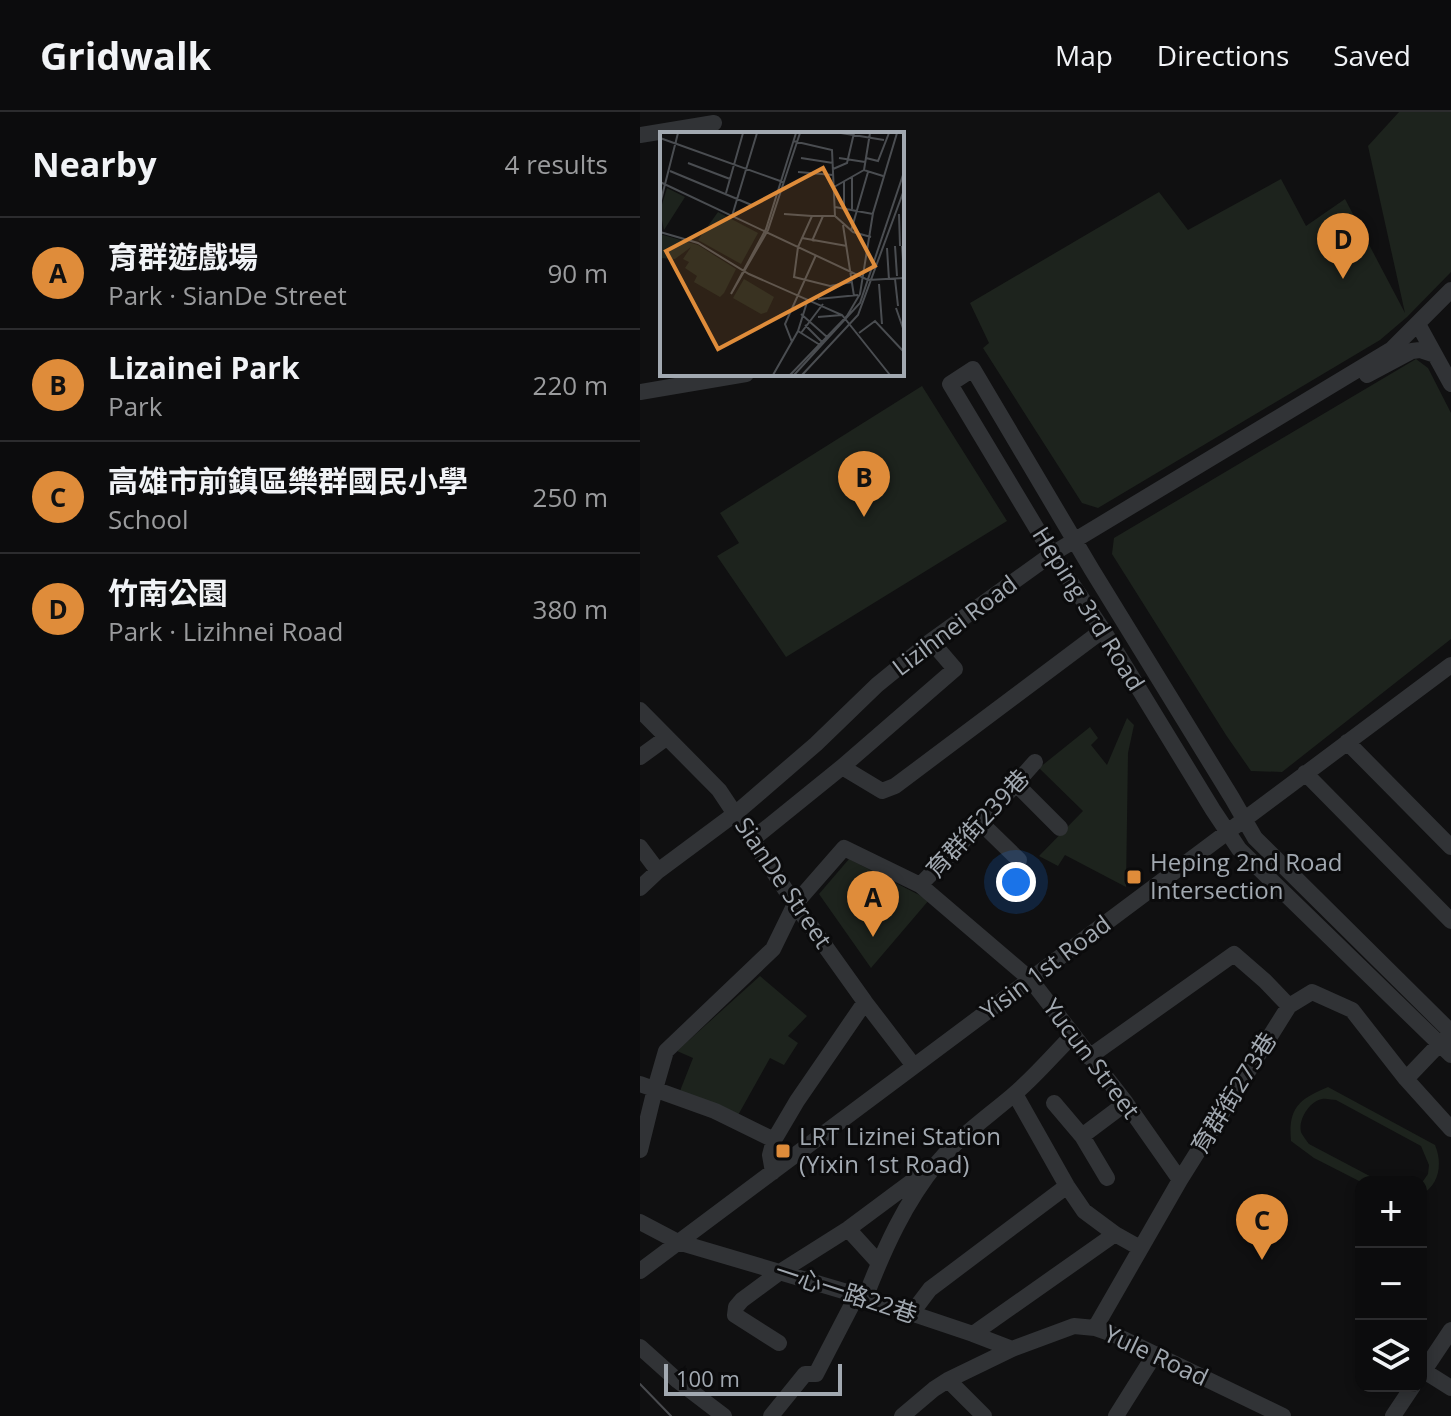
<!DOCTYPE html>
<html lang="en">
<head>
<meta charset="utf-8">
<style>
	body { margin:0; font-family:"Open Sans","Noto Sans TC",sans-serif; background:#1a1a1b; color:#f1f3f6 }
	.controls { position:absolute; right:24px; bottom:24px; display:grid; overflow:hidden; border-radius:16px; box-shadow:0 4px 12px #0003 }
	.controls button { width:72px; height:72px; display:grid; place-items:center; padding:0; border:0; border-bottom:2px solid #2c2c2e; background:#0c0c0d; color:#f1f3f6; font:40px sans-serif }
	.scale { position:absolute; left:24px; bottom:20px; width:178px; box-sizing:border-box; padding-left:8px; border:4px solid #a2a9b1; border-top:0; font-size:22px; line-height:28px; white-space:nowrap; color:#a2a9b1; -webkit-text-stroke:6px #0b0b0c; paint-order:stroke }
	.you { position:absolute; left:376px; top:770px; width:28px; height:28px; margin:-20px; border:6px solid #fff; border-radius:50%; background:#1a73e8; box-shadow:0 0 0 12px #1a73e833 }
	.badge { display:grid; place-items:center; width:52px; height:52px; border-radius:50%; background:#df8c3a; color:#111; font-size:26px; font-weight:700 }
	.pin { position:absolute; translate:-50% -66px; filter:drop-shadow(0 2px 4px #0008) }
	.pin::after { content:''; position:absolute; top:42px; width:28px; height:24px; background:inherit; clip-path:polygon(0 0,100% 0,50% 100%) }
	.list { margin:0; padding:0; list-style:none }
	h2 { display:flex; justify-content:space-between; align-items:center; height:104px; margin:0; padding:0 32px; font-size:34px }
	h2 small { font-size:26px; font-weight:400; color:#9a9b9d }
	.list li { display:grid; grid-template-columns:52px 1fr auto; gap:24px; align-items:center; box-sizing:border-box; height:112px; padding:0 32px; border-top:2px solid #2c2c2e }
	.list b { display:block; font-size:30px; white-space:nowrap }
	.list p { margin:0; font-size:26px; white-space:nowrap; color:#9a9b9d }
	.list em { font-size:26px; font-style:normal; color:#9a9b9d }
	.icon { flex:none; width:44px; height:44px; fill:none; stroke:currentColor; stroke-width:2; stroke-linecap:round; stroke-linejoin:round }
	.map { position:relative; flex:none; width:811px; height:1304px; overflow:hidden }
	header { display:flex; align-items:center; gap:48px; box-sizing:border-box; height:112px; padding:0 40px; background:#0c0c0d; border-bottom:2px solid #2c2c2e }
	header strong { font-size:38px }
	nav { display:flex; gap:44px; margin-inline-start:auto; font-size:28px }
	main { display:flex }
	aside { flex:1; background:#0c0c0d }
	.map>svg:first-child { display:block }
	.green { fill:#1d231d }
	.lines { fill:none; stroke-linecap:round; stroke-linejoin:round }
	.minor { stroke:#313336; stroke-width:16 }
	.tram { stroke:#494b4f; stroke-width:2 }
	.poi-dot { fill:#df8c3a; stroke:#0b0b0c; stroke-width:3 }
	.labels { text-anchor:middle; stroke-width:6; stroke-linejoin:round; paint-order:stroke }
	.street-label { font-size:24px; fill:#a2a9b1; stroke:#0b0b0c }
	.poi-label { font-size:24px; fill:#a2a9b1; stroke:#0b0b0c; text-anchor:start }
	.inset-road { fill:none; stroke:#4a4d51; stroke-width:2 }
	.view { fill:#df8c3a; fill-opacity:0.15; stroke:#df8c3a; stroke-width:4 }
	.inset-edge { fill:none; stroke:#a2a9b1; stroke-width:4 }
</style>
</head>
<body>
<header>
<strong>Gridwalk</strong>
<nav><a>Map</a><a>Directions</a><a>Saved</a></nav>
</header>
<main>
<aside>
<h2>Nearby<small>4 results</small></h2>
<ul class="list">
<li><span class="badge">A</span><div><b>育群遊戲場</b><p>Park · SianDe Street</p></div><em>90 m</em></li>
<li><span class="badge">B</span><div><b>Lizainei Park</b><p>Park</p></div><em>220 m</em></li>
<li><span class="badge">C</span><div><b>高雄市前鎮區樂群國民小學</b><p>School</p></div><em>250 m</em></li>
<li><span class="badge">D</span><div><b>竹南公園</b><p>Park · Lizihnei Road</p></div><em>380 m</em></li>
</ul>
</aside>
<div class="map">
<svg width="811" height="1304" viewBox="0 0 811 1304">
	<rect width="100%" height="100%" fill="#101011"/>
	<!-- green -->
	<path class="green" d="M759,0H811V160L767,205L740,228L458,396L442,391L343,236L349,231L330,191L519,80L548,118L641,67L666,114L705,87L765,201L728,34Z
		M776,247L788,256L811,301V527L642,660L611,659L586,623L472,442L474,426Z
		M282,274L367,409L146,545L77,444L99,431L80,401Z
		M487,606L494,613L488,641L486,775L425,743L418,754L399,744L443,699L399,656L450,615L458,626L451,633L467,653Z
		M209,747L289,788L231,856L179,782Z
		M120,864L167,904L148,924L158,931L144,953L130,946L97,1005L40,979L53,946L37,939Z
		M688,975L795,1033C803,1052 799,1073 781,1083V1072L788,1062L789,1053L781,1034L696,988C693,988 686,986 682,987C670,989 658,1007 661,1020C661,1021 668,1031 669,1032L741,1070H721L674,1046L651,1029C648,996 659,987 688,975Z"/>
	<g class="lines">
		<!-- minor -->
		<path class="minor" d="M0,23L74,11
			M778,212L811,272
			M727,263L772,239L780,238L795,243
			M0,280L106,262
			M0,598L79,678L155,792L225,890L274,954
			M707,630L811,735
			M0,645L26,626
			M202,655L242,679L255,674L463,518
			M665,661L811,809
			M376,672L420,716
			M341,711L379,748
			M113,727L202,655L315,557L291,529
			M0,735L18,759
			M280,773L341,711L395,650
			M0,776L18,759L96,701L176,632L237,573L291,529L412,442L752,237L811,178
			M811,920L615,726L592,686L452,458L333,257L310,272L412,442L463,518L573,698L599,737L811,943
			M807,924L766,967L811,1017
			M449,945L594,842L625,869L649,894L672,880L712,898L766,967
			M0,972L75,999L134,1028
			M375,982L427,1074L444,1099L475,1122L500,1136
			M414,991L442,1024L467,1066
			M442,1024L486,991
			M0,1038L15,977L26,939L133,837L155,792L204,736L280,773L390,867L486,991L540,1068L455,1216
			M133,1060L130,1043L134,1028L157,989L225,890
			M540,1068L649,894
			M0,1110L38,1130L217,1183L333,1222L372,1237
			M208,1117L239,1151
			M0,1159L811,553
			M225,1186C244,1137 265,1090 298,1050C320,1024 346,1006 372,984C394,966 413,943 433,923
			M271,1202L290,1177L427,1074
			M333,1222L475,1122
			M139,1231L95,1203L96,1195L102,1188L140,1160L208,1117L286,1059
			M0,1235L38,1269L84,1304
			M784,1259L811,1276
			M781,1263L811,1218
			M308,1268L344,1304
			M131,1304L165,1262H176L217,1183
			M262,1304L294,1277L308,1268L372,1237L434,1214L455,1216L475,1223L643,1304
			M476,1304L515,1242
			M753,1304L773,1274"/>
		<!-- tram -->
		<path class="tram" d="M0,1272L31,1304"/>
	</g>
	<!-- markers -->
	<g class="poi-dot">
		<rect x="486" y="757" width="16" height="16" rx="4"/>
		<rect x="135" y="1031" width="16" height="16" rx="4"/>
	</g>
	<g class="labels">
		<!-- street labels -->
		<g class="street-label">
			<text transform="translate(448 497) rotate(58)" y="8">Heping 3rd Road</text>
			<text transform="translate(315 514) rotate(-37)" y="8">Lizihnei Road</text>
			<text transform="translate(338 712) rotate(-47)" y="8">育群街239巷</text>
			<text transform="translate(143 771) rotate(56)" y="8">SianDe Street</text>
			<text transform="translate(406 856) rotate(-37)" y="8">Yisin 1st Road</text>
			<text transform="translate(451 947) rotate(53)" y="8">Yucun Street</text>
			<text transform="translate(594 981) rotate(-58)" y="8">育群街273巷</text>
			<text transform="translate(206 1181) rotate(18)" y="8">一心一路22巷</text>
			<text transform="translate(516 1244) rotate(25)" y="8">Yule Road</text>
		</g>
		<!-- poi labels -->
		<g class="poi-label">
			<text x="510" y="759">Heping 2nd Road<tspan x="510" dy="28">Intersection</tspan></text>
			<text x="159" y="1033">LRT Lizinei Station<tspan x="159" dy="28">(Yixin 1st Road)</tspan></text>
		</g>
	</g>
	<!-- overview -->
	<g transform="translate(20 20)">
		<rect width="244" height="244" fill="#101011"/>
		<path d="M7,56L25,65L4,98L0,79ZM58,80L98,101L81,132L38,108ZM0,102L38,113L76,137L64,161L60,165L34,150L37,144L25,136L29,130L23,127L31,115L15,127L0,126ZM84,147L114,165L107,180L101,182L73,166Z" fill="#1d231d"/>
		<path class="inset-road" d="M136,1L106,97L71,162L108,98L140,1M181,1L224,8M0,6L123,50M133,9L172,18L175,84L193,100L211,105M141,26L173,31M179,26L205,30M206,26L218,29L229,1M28,31L70,47M173,37L187,31L194,1M204,38L210,1M10,39L94,74M138,40L173,43M192,45V77M0,50L208,148L244,146M184,50V76M174,55L204,38L223,44M66,61L83,1M0,72L18,1M175,75L213,82M124,82L152,84M239,82L240,114M72,84L97,1M175,84H152L138,115L134,145L170,154L192,150M183,93L194,164M191,99L208,40M0,100L38,111L89,142L182,183L230,243M142,106L187,114M152,109L163,84M235,114L237,144M242,114L244,141M227,116L229,148M235,147L238,174M219,152L222,192M158,167L198,163M236,176L244,199M141,182L167,205M158,185L182,183M145,193L162,210M138,199L160,213M141,201L163,172M199,201L215,189L244,220M132,210L125,192L156,123M113,243L138,199L148,167M130,243L187,184L200,162L213,81L237,1M134,243L200,171L244,40M142,243L198,183L244,58"/>
		<path class="view" d="M163,36L215,134L58,217L6,119Z"/>
		<rect width="244" height="244" class="inset-edge"/>
	</g>
</svg>
<div class="controls">
<button>+</button>
<button>−</button>
<button><svg class="icon" aria-label="layers" viewBox="0 0 24 24"><path d="M12 4l9 5-9 5-9-5zM3 14l9 5 9-5"/></svg></button>
</div>
<div class="scale">100 m</div>
<div class="you"></div>
<div class="pin badge" style="left:233px;top:825px">A</div>
<div class="pin badge" style="left:224px;top:405px">B</div>
<div class="pin badge" style="left:622px;top:1148px">C</div>
<div class="pin badge" style="left:703px;top:167px">D</div>
</div>
</main>
</body>
</html>
